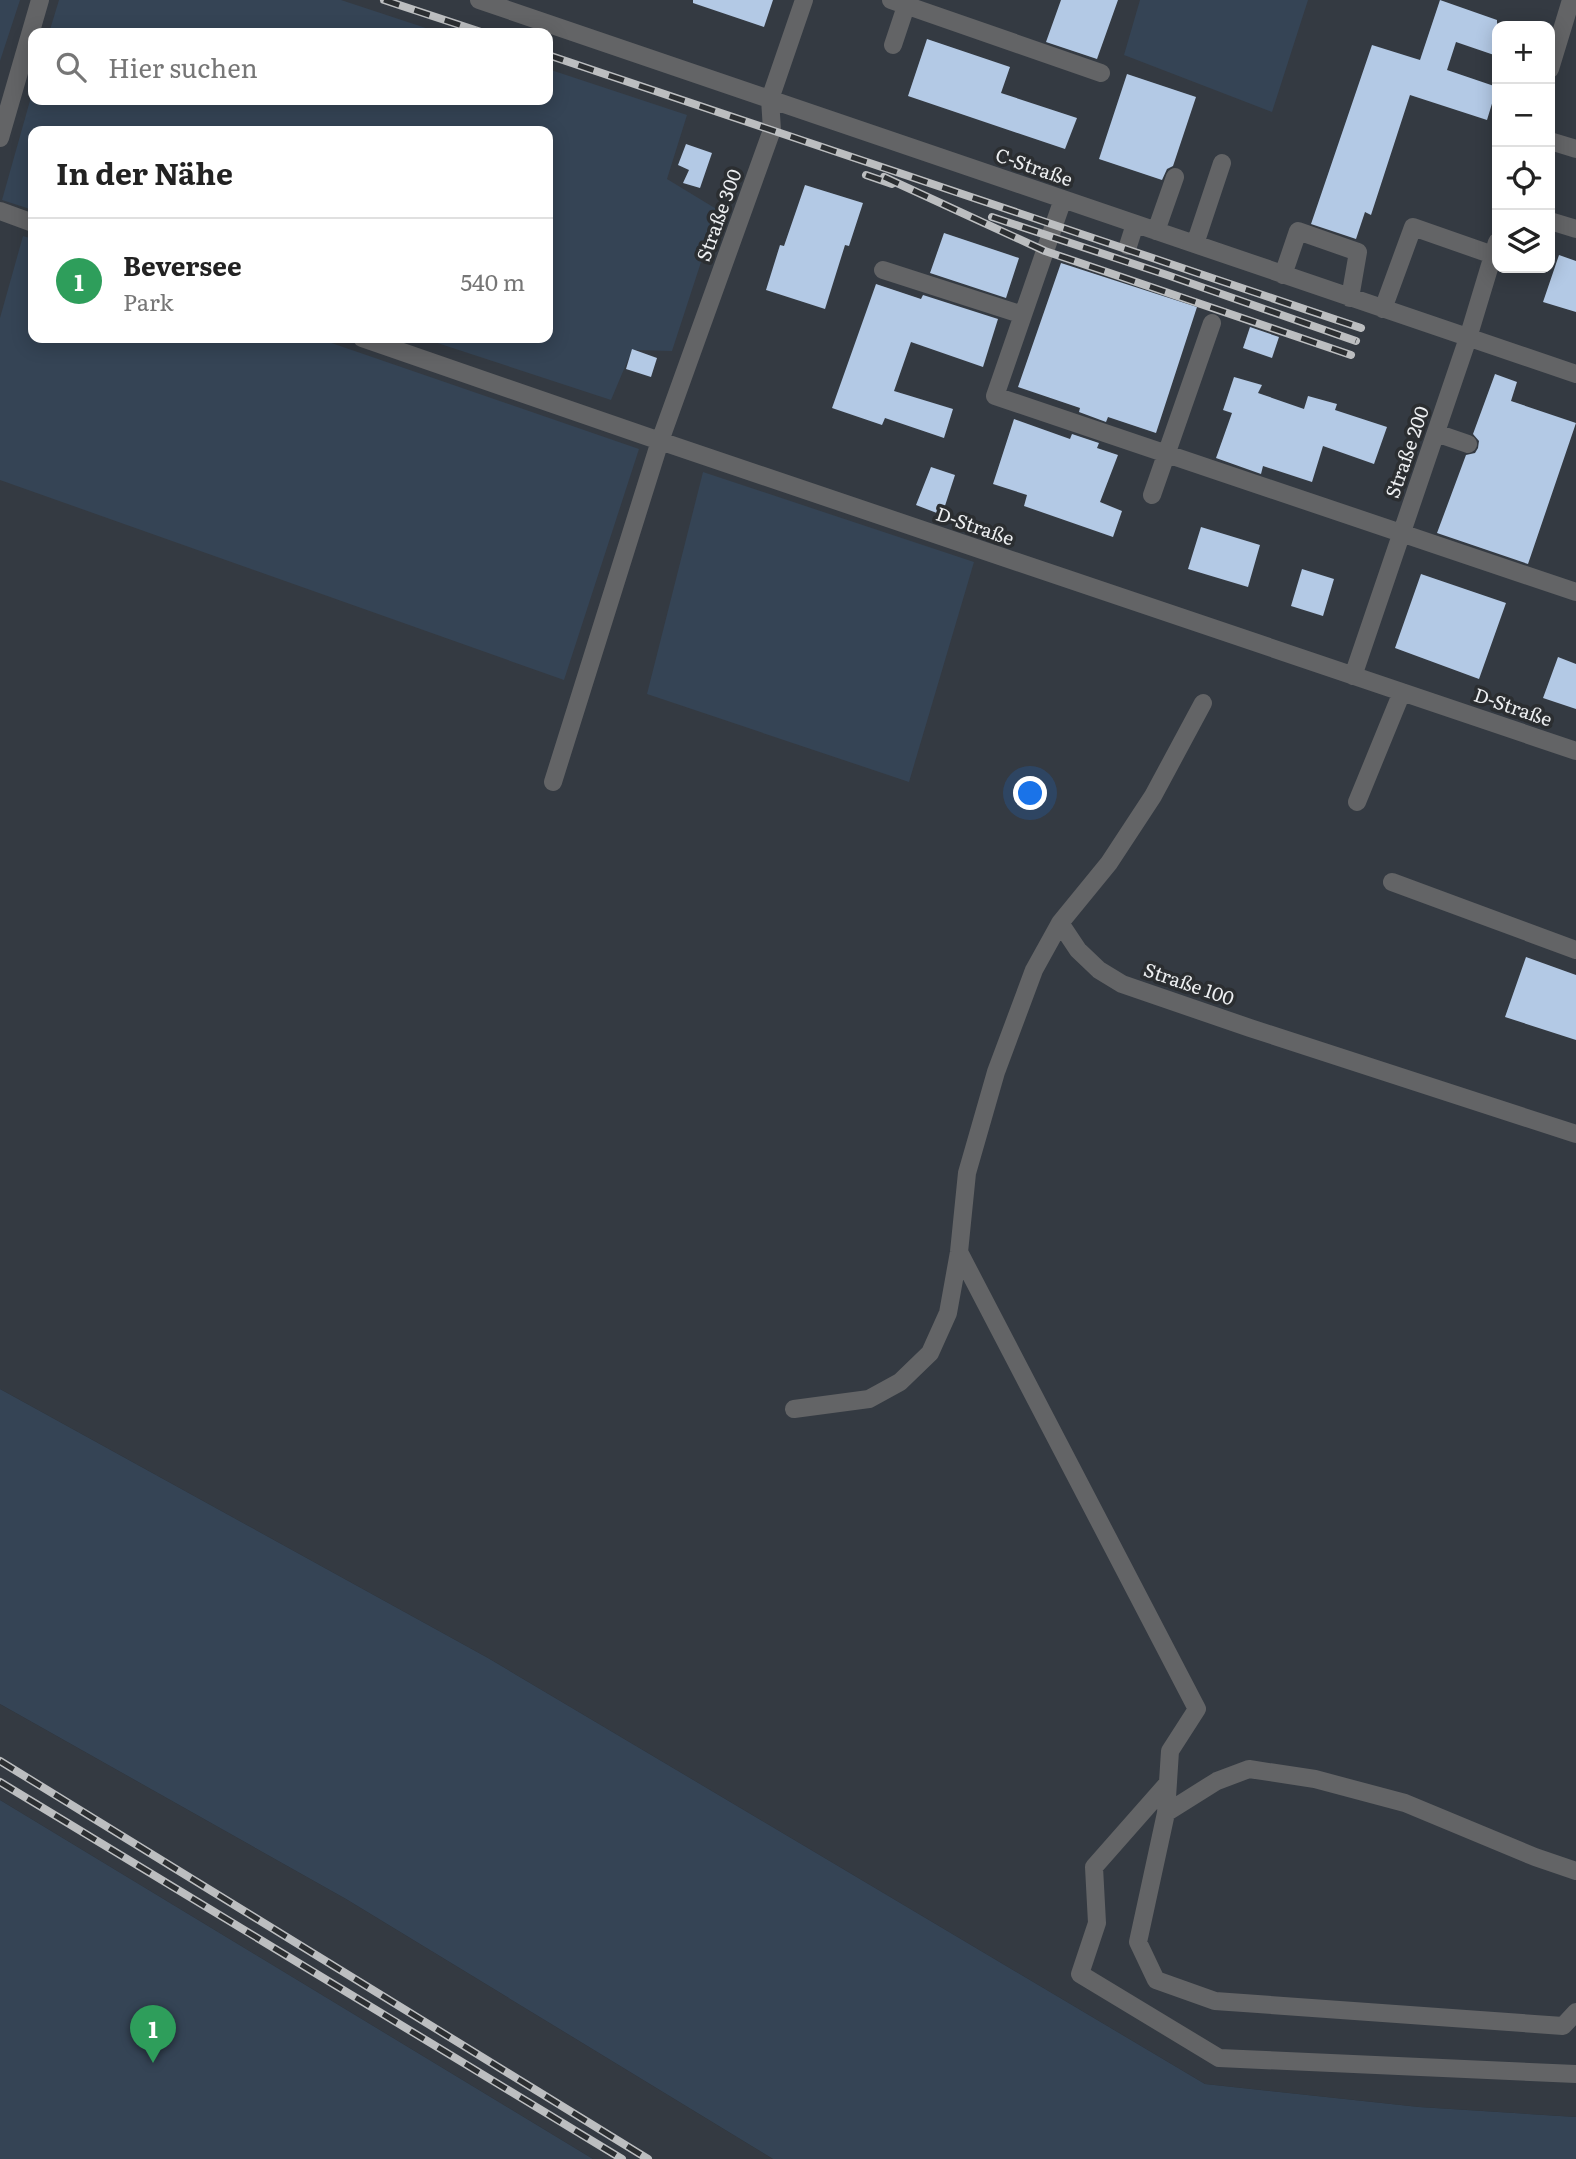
<!DOCTYPE html>
<html lang="de">
<head>
<meta charset="utf-8">
<style>
	body { margin:0; font-family:Literata,serif; background:#f6f6f6; color:#222 }
	.controls { position:absolute; right:21px; top:21px; display:grid; overflow:hidden; border-radius:14px; box-shadow:0 4px 18px #0003 }
	.controls button { width:63px; height:63px; display:grid; place-items:center; padding:0; border:0; border-bottom:2px solid #e0e0e0; background:#fff; color:#222; font:35px sans-serif }
	.you { position:absolute; left:1031px; top:794px; width:24px; height:24px; margin:-18px; border:5px solid #fff; border-radius:50%; background:#1a73e8; box-shadow:0 0 0 10px #1a73e833 }
	.badge { display:grid; place-items:center; width:46px; height:46px; border-radius:50%; background:#111827; color:#fff; font-size:23px; font-weight:700 }
	.pin { position:absolute; translate:-50% -58px; filter:drop-shadow(0 2px 4px #0008) }
	.pin::after { content:''; position:absolute; top:37px; width:24px; height:21px; background:inherit; clip-path:polygon(0 0,100% 0,50% 100%) }
	.list { margin:0; padding:0; list-style:none }
	h2 { display:flex; justify-content:space-between; align-items:center; height:91px; margin:0; padding:0 28px; font-size:30px }
	h2 small { font-size:23px; font-weight:400; color:#767676 }
	.list li { display:grid; grid-template-columns:46px 1fr auto; gap:21px; align-items:center; box-sizing:border-box; height:126px; padding:0 28px; border-top:2px solid #e0e0e0 }
	.list b { display:block; font-size:26px; white-space:nowrap }
	.list p { margin:0; font-size:23px; white-space:nowrap; color:#767676 }
	.list em { font-size:23px; font-style:normal; color:#767676 }
	.icon { flex:none; width:38px; height:38px; fill:none; stroke:currentColor; stroke-width:2; stroke-linecap:round; stroke-linejoin:round }
	.map { position:relative; flex:none; width:1576px; height:2159px; overflow:hidden }
	.search { position:absolute; background:#fff; box-shadow:0 4px 18px #0003; left:28px; top:28px; width:525px; height:77px; display:flex; align-items:center; gap:18px; box-sizing:border-box; padding:0 24px; border-radius:14px; color:#767676; font-size:26px }
	.panel { position:absolute; background:#fff; box-shadow:0 4px 18px #0003; left:28px; top:126px; width:525px; height:217px; border-radius:14px }
	.map>svg:first-child { display:block }
	.built { fill:#343a42; fill-rule:evenodd }
	.green { fill:#354455 }
	.building { fill:#b3c9e5 }
	.lines { fill:none; stroke-linecap:round; stroke-linejoin:round }
	.minor { stroke:#636466; stroke-width:18 }
	.rail-casing { stroke:#bcbec0; stroke-width:8 }
	.rail { stroke:#2b2e31; stroke-width:5; stroke-dasharray:16; stroke-linecap:butt }
	.labels { text-anchor:middle; stroke-width:7; stroke-linejoin:round; paint-order:stroke }
	.street-label { font-size:19px; fill:#edeff1; stroke:#2b2e31 }
</style>
</head>
<body>
<div class="map">
<svg width="1576" height="2159" viewBox="0 0 1576 2159">
	<rect width="100%" height="100%" fill="#2b2e31"/>
	<!-- built -->
	<path class="built" d="M0,0H1576V2117L1419,2107L1205,2084L488,1658L0,1389ZM1497,26H1550V268H1497ZM33,33H548V100H33ZM33,131H548V338H33Z
		M0,1704L346,1899L773,2159H593L0,1800Z"/>
	<!-- green -->
	<path class="green" d="M0,0H20L0,61Z
		M59,0H341L441,33H49Z
		M1140,0H1308L1272,112L1124,55Z
		M548,69L687,115L667,179L718,210L672,351L632,350L611,400L422,338H548V131H33V210L2,200L33,90V100H548Z
		M23,236L33,239V338H317L639,449L564,680L0,480V318Z
		M703,472L974,562L909,782L647,694Z
		M0,1389L488,1658L1205,2084L1419,2107L1576,2117V2159H773L346,1899L0,1704Z
		M0,1800L593,2159H0Z"/>
	<!-- building -->
	<path class="building" d="M693,0H773L764,27L693,3Z
		M1061,0H1118L1097,59L1046,42Z
		M1440,0L1497,20V56L1456,42L1447,70L1497,87L1487,120L1410,95L1371,215L1365,212L1356,239L1311,224L1372,45L1420,60Z
		M927,39L1010,67L1001,93L1077,118L1065,149L908,96Z
		M1127,74L1196,97L1173,166L1167,169L1162,180L1099,159Z
		M686,144L712,153L700,188L683,183L689,170L678,165Z
		M805,185L863,203L849,246L845,245L825,309L766,290L780,245L784,246Z
		M944,233L1019,258L1006,298L930,273Z
		M1559,255L1576,261V312L1543,302Z
		M1061,263L1197,307L1156,433L1108,417L1106,422L1079,412L1080,408L1018,387Z
		M876,284L921,299L923,295L998,319L983,367L911,342L894,391L953,409L944,438L885,418L882,425L832,408Z
		M1250,327L1279,337L1272,358L1243,348Z
		M632,349L657,358L651,377L626,369Z
		M1495,374L1517,382L1511,401L1576,423L1528,564L1437,533L1466,455L1475,453L1478,448L1479,441L1473,434Z
		M1234,377L1262,385L1258,393L1304,409L1308,396L1337,404L1335,410L1387,427L1374,464L1323,446L1312,482L1263,466L1261,474L1216,458L1232,413L1223,410Z
		M1014,419L1070,439L1072,434L1099,443L1097,448L1118,455L1100,502L1122,511L1113,537L1024,506L1027,495L993,484Z
		M931,467L955,475L942,515L916,505Z
		M1201,527L1260,545L1248,587L1188,569Z
		M1302,569L1334,579L1323,616L1291,606Z
		M1421,574L1506,603L1479,679L1395,648Z
		M1558,657L1576,664V709L1543,698Z
		M1526,957L1576,975V1040L1505,1017Z"/>
	<g class="lines">
		<!-- minor -->
		<path class="minor" d="M479,0L1576,374
			M891,0L1101,73
			M893,45L906,6
			M1550,69L1571,0
			M0,138L40,0
			M1550,141L1576,149
			M1063,199L995,396L1576,592
			M0,211L33,223
			M1550,221L1576,229
			M1156,231L1175,177
			M1195,244L1222,163
			M1128,246L1135,224
			M883,270L1023,315
			M1283,275L1298,231L1358,252L1350,298
			M1383,309L1413,227L1493,255
			M362,338L660,441L1576,751
			M1436,433L1468,444
			M1152,495L1212,323
			M1353,676L1468,338L1497,242
			M1203,703L1153,796L1109,863L1060,923L1078,950L1099,970L1122,984L1250,1028L1576,1134
			M553,782L660,441L772,130L770,99L804,0
			M1357,802L1402,692
			M1392,882L1576,950
			M959,1252L1197,1709L1170,1751L1166,1813L1138,1942L1156,1980L1215,2001L1563,2026L1576,2012
			M794,1409L869,1399L900,1382L930,1353L948,1313L959,1252L967,1173L996,1072L1034,970L1060,923
			M1168,1783L1094,1867L1097,1923L1080,1974L1219,2058L1576,2074
			M1166,1813L1217,1781L1249,1769L1315,1779L1405,1803L1535,1857L1576,1871"/>
		<defs>
			<path id="rail" d="M384,0L484,33
				M548,55L1361,328
				M866,175L892,184
				M884,177L1045,251L1351,355
				M992,217L1170,276L1356,341
				M0,1761L648,2159
				M0,1782L622,2159"/>
		</defs>
		<!-- rail casing -->
		<use href="#rail" class="rail-casing"/>
		<!-- rail -->
		<use href="#rail" class="rail"/>
	</g>
	<g class="labels">
		<!-- street labels -->
		<g class="street-label">
			<text transform="translate(1034 167) rotate(19)" y="7">C-Straße</text>
			<text transform="translate(719 215) rotate(-70)" y="7">Straße 300</text>
			<text transform="translate(1407 452) rotate(-71)" y="7">Straße 200</text>
			<text transform="translate(975 526) rotate(19)" y="7">D-Straße</text>
			<text transform="translate(1513 707) rotate(19)" y="7">D-Straße</text>
			<text transform="translate(1189 984) rotate(19)" y="7">Straße 100</text>
		</g>
	</g>
</svg>
<div class="controls">
<button>+</button>
<button>−</button>
<button><svg class="icon" aria-label="locate" viewBox="0 0 24 24"><circle cx="12" cy="12" r="6"/><path d="M12 2v4M12 18v4M2 12h4M18 12h4"/></svg></button>
<button><svg class="icon" aria-label="layers" viewBox="0 0 24 24"><path d="M12 4l9 5-9 5-9-5zM3 14l9 5 9-5"/></svg></button>
</div>
<div class="you"></div>
<div class="pin badge" style="left:153px;top:2063px;background:#2e9e5b">1</div>
<div class="search"><svg class="icon" aria-label="search" viewBox="0 0 24 24"><circle cx="10" cy="10" r="6"/><path d="M15 15l6 6"/></svg>Hier suchen</div>
<section class="panel">
<h2>In der Nähe<small></small></h2>
<ul class="list">
<li><span class="badge" style="background:#2e9e5b">1</span><div><b>Beversee</b><p>Park</p></div><em>540 m</em></li>
</ul>
</section>
</div>
</body>
</html>
